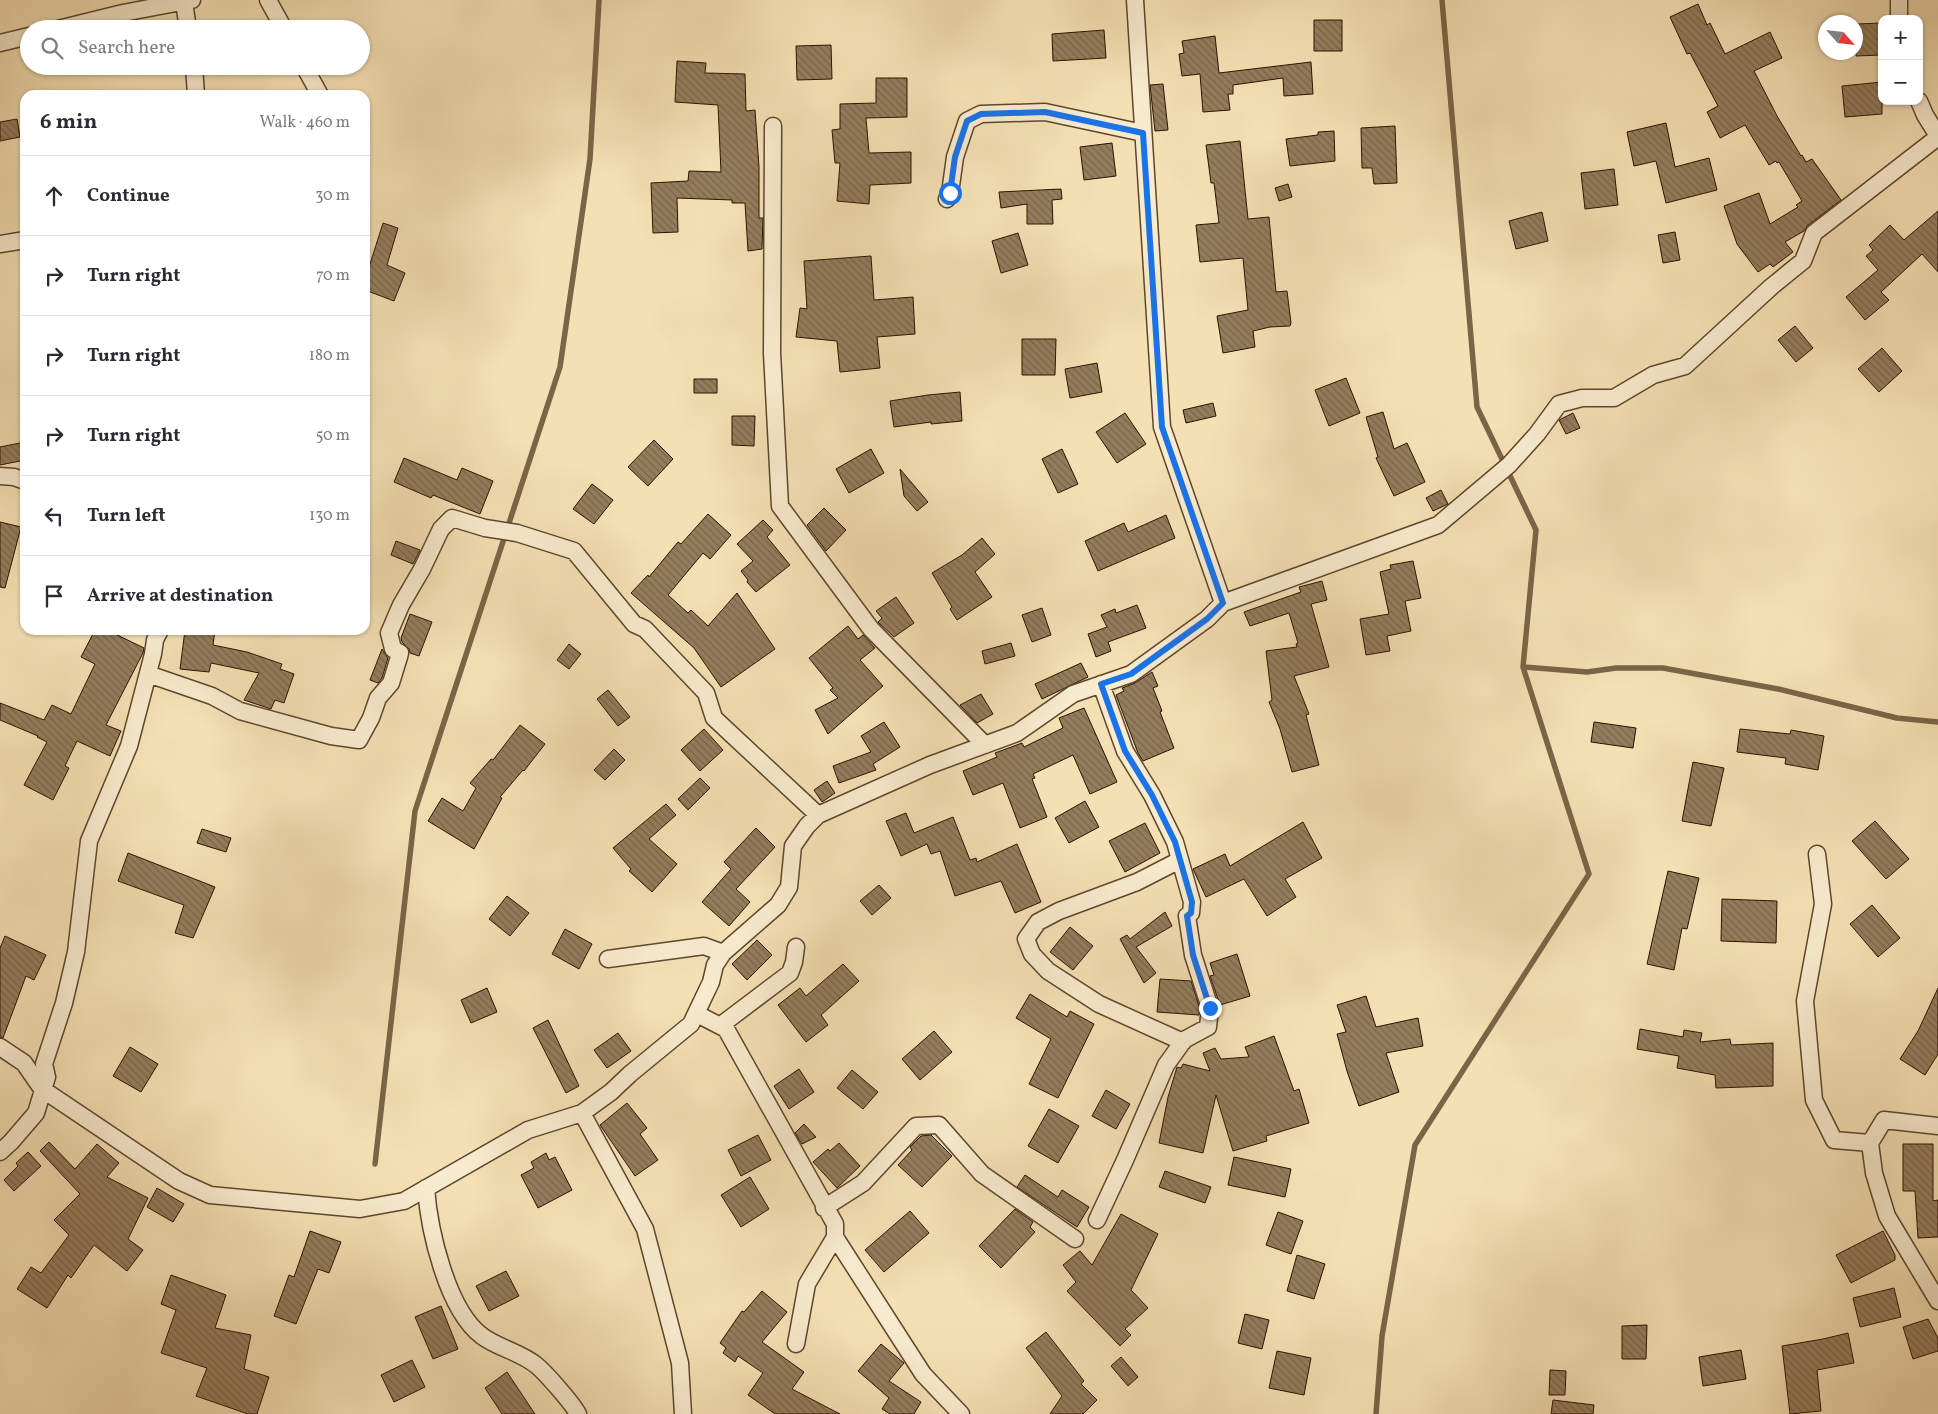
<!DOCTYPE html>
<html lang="en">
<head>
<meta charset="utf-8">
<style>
	body { margin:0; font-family:Vollkorn,serif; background:#f7f7f7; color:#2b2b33 }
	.controls { position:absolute; right:15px; top:15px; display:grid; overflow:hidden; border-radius:10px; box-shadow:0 1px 4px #0004 }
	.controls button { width:45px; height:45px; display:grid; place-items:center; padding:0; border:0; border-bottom:1px solid #e1e1e2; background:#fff; color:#2b2b33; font:25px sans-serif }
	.compass { position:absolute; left:1818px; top:15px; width:45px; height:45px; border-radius:50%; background:#fff; box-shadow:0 1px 4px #0004; rotate:117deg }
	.stop { position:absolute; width:15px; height:15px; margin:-11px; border:4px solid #1a73e8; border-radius:50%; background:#fff }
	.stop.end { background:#1a73e8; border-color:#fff; box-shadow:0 1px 5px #0008 }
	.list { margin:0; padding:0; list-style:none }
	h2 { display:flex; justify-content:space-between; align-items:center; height:65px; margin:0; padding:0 20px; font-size:21px }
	h2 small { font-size:16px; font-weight:400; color:#7c7c81 }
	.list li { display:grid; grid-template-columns:32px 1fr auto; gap:15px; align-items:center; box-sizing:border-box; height:80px; padding:0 20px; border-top:1px solid #e1e1e2 }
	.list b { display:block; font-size:19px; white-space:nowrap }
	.list em { font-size:16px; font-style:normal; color:#7c7c81 }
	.icon { flex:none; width:28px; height:28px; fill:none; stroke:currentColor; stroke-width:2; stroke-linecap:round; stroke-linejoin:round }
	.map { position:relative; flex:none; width:1938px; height:1414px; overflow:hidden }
	.search { position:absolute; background:#fff; box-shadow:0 1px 4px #0004; left:20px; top:20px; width:350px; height:55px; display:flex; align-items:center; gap:12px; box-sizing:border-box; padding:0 18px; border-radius:28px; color:#7c7c81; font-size:19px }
	.panel { position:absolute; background:#fff; box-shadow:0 1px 4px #0004; left:20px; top:90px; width:350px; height:545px; border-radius:15px }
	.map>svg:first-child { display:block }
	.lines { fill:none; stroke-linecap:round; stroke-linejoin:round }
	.stream { stroke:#7b6447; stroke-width:5.5 }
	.building { fill:url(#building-back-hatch); stroke:#2c1200 }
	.street-casing { stroke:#5e462d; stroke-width:19 }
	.street { stroke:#f8ebce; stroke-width:16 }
	.route { stroke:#1a73e8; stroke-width:6 }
</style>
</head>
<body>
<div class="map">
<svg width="1938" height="1414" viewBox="0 0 1938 1414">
	<defs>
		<pattern id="building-back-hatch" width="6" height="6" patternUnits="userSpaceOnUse" patternTransform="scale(1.25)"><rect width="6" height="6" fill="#947d5d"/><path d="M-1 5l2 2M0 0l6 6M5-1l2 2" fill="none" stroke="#79654a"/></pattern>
	</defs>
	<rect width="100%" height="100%" fill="#f4e0b3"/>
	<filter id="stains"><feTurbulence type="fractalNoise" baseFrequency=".004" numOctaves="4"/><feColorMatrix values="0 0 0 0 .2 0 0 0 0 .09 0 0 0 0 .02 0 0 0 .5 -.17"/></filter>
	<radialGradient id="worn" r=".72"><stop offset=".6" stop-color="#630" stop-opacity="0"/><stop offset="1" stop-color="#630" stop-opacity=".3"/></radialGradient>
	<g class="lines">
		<!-- stream -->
		<path class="stream" d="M1523,667L1587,672L1616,668H1663L1778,689L1897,718L1938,722
			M375,1164L415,811L560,367L590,159L599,0
			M1376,1414L1382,1336L1415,1145L1589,874L1523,667L1536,530L1477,407L1442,0"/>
	</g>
	<!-- building -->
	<path class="building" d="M1698,4L1707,25L1710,23L1725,54L1770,32L1782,58L1754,71L1777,116L1801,156L1802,155L1806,162L1812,159L1841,200L1808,225L1804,231L1785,242L1793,252L1773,267L1770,264L1758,272L1737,244L1724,206L1759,193L1770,224L1798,207L1796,205L1802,201L1779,162L1777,163L1776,161L1769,165L1745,125L1720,138L1707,112L1718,106L1690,53L1687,54L1670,17Z
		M1314,20H1342V51H1314Z
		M1882,23V55L1856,56V24Z
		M1104,30L1106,58L1053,61L1052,34Z
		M1215,36L1219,73L1311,62L1313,94L1284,96L1283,78L1233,85V94H1228L1230,110L1203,112L1200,74L1182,76L1179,54L1184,53L1182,41Z
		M831,45L832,79L797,80L796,46Z
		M677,61L706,63L705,73L745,74L746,111L755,110L759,167V218H763L762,249L748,251L745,203H732V200L677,198L678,232L653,233L651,183L688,181L689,171L721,172L718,105L675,102Z
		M876,78H907V117L866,118L869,153L911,152V183L870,185L869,204L837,201L840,163H835L832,130L840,129V104L876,103Z
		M1882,82V114L1845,117L1842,86Z
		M1163,84L1168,130L1155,131L1150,85Z
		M17,119L20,137L0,141V122Z
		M1666,123L1675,167L1709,158L1717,190L1666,203L1656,161L1634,166L1627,132Z
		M1395,126L1397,183L1374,184L1372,168H1362L1361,128Z
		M1334,131L1335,161L1290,166L1286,139L1318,135V132Z
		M1240,141L1248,219L1269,217L1276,292L1287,291L1291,323L1290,326L1270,327L1253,331L1255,347L1223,353L1217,316L1248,310L1243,258L1200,262L1196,225L1219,223L1214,183H1211L1206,145Z
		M1112,143L1116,176L1084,180L1080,147Z
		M1614,169L1618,205L1585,209L1581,173Z
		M1288,184L1292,197L1279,201L1275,188Z
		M1061,189L1062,199L1052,200L1053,224H1027V204L1001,208L999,192Z
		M1938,211V272L1922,254L1881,292L1889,300L1865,320L1846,297L1878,270L1866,256L1873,250L1869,245L1890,225L1904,240Z
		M1542,212L1548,241L1516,249L1509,221Z
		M383,223L398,228L387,265L405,273L394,301L365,290V280Z
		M1675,232L1680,260L1663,263L1658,235Z
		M1018,233L1028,265L1001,273L992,241Z
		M871,256L874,300L913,297L915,334L877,337L880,368L840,372L837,341L796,337L800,308L807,309L804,261Z
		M1795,326L1813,348L1796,362L1778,340Z
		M1022,339H1056L1055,375H1022Z
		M1882,348L1902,371L1879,392L1858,369Z
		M1097,363L1102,392L1070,398L1065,369Z
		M1346,378L1360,413L1329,426L1315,390Z
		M694,379H717V393H694Z
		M960,392L962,421L931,424V422L894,427L890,401L928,395Z
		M1213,403L1216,416L1186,423L1183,410Z
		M1383,412L1394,449L1407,443L1425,482L1394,496L1376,458L1378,457L1366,417Z
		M1125,413L1146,444L1117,463L1096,432Z
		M1573,413L1580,428L1566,434L1559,420Z
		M732,416H755L754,446L732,445Z
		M654,440L673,459L648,486L628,467Z
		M25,442V460L0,465V447Z
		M871,449L884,473L849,493L836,469Z
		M1062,449L1078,484L1058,493L1042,459Z
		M404,458L457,480L462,468L493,481L480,514L433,495L431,498L394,482Z
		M900,469L928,502L917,511L904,496Z
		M592,484L613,500L594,524L573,509Z
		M1441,490L1448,504L1433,511L1426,498Z
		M824,508L846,530L826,551L807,525Z
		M708,514L731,535L710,559L703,553L668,595L688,613L691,610L708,626L737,593L775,649L721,687L694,648L631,593L648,575L649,577L678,542L681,544Z
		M1166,515L1175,538L1098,571L1085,541L1124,523L1128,532Z
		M763,520L773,530L767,537L790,565L756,592L747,582L748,580L741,571L753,561L737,544Z
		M0,522L21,527L5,588L0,587Z
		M982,538L995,554L975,572L992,597L957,620L950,609L952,607L932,573L962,555Z
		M396,541L420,550L413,564L391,555Z
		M1413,561L1421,598L1405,601L1411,631L1387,636L1390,651L1366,655L1360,619L1389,614L1380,572L1391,569L1390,565Z
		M1322,581L1327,600L1311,604L1329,667L1294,676L1309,714L1306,715L1319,765L1292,772L1280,729L1269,702L1272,700L1266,651L1297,647L1296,644L1298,643L1289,613L1250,626L1244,612L1301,592L1299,587Z
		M896,597L914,623L894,637L878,622L882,618L876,611Z
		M1137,605L1146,628L1108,642L1111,651L1096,657L1088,634L1107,627L1101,615L1115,609L1116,613Z
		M1042,608L1051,635L1032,642L1022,615Z
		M410,614L432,622L419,656L410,653L409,649L402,642L401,638Z
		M848,626L858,639L863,635L875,648L860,660L883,686L828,734L815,710L838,698L830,690L833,688L809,658Z
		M95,630H107L144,648L143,653L106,725L121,731L110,756L77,741L65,766L69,768L53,800L24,785L47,742L37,737L38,736L0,720V703L44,720L52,705L71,714L95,664L81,657Z
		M185,630H215L213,645L247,652L282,664L280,669L294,674L284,703L275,700L271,709L244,700L259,673L211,663L209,672L180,669Z
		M1011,643L1015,656L985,664L982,651Z
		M569,644L581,654L569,669L557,660Z
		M382,649L388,658L382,678L378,683L370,680Z
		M1081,663L1088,677L1042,699L1035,684Z
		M1152,672L1158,686L1153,688L1162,711L1160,712L1174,748L1143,761L1138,753L1116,695L1124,691L1122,688L1135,683Z
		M608,690L630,717L618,726L597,699Z
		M981,694L993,714L977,723L960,705Z
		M1084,708L1117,782L1090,794L1073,755L1033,774L1035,778L1032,779L1047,817L1020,828L1003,783L973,795L963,771L997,757L995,753L1022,743L1024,747L1063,728L1059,718Z
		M884,722L900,747L873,764L876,770L839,783L833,766L871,752L861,736Z
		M1594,722L1636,728L1633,748L1591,742Z
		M520,725L545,744L524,771L523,770L500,797L502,798L474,849L428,821L442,798L463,811L476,788L470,783L491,759L493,760Z
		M704,729L723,750L700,771L681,750Z
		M1740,729L1790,734L1791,730L1824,736L1818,770L1785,764L1786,758L1737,752Z
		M614,749L625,760L605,780L594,770Z
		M1693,762L1724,768L1711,826L1682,821Z
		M700,778L710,788L688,810L678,799Z
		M827,781L835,793L822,802L814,790Z
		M1085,801L1099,827L1069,843L1055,818Z
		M666,804L676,815L649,839L677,864L652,892L629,871L631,869L613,848Z
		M906,813L914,833L953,817L970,860L976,858L977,862L1017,844L1041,902L1015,913L1001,881L955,896L940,851L931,854L927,844L901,856L886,821Z
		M1875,821L1909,859L1886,879L1852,841Z
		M1303,822L1322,858L1285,879L1296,897L1267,916L1244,879L1206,897L1193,869L1225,854L1230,866Z
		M1145,823L1160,853L1125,872L1109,841Z
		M756,828L775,847L736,889L750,902L729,926L702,902L731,869L724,862Z
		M202,829L231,838L226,852L197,843Z
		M128,853L215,887L193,938L175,933L184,905L118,881Z
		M1668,871L1699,878L1687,929L1682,928L1674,970L1647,964Z
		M879,885L891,898L872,915L860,901Z
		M507,896L529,913L510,936L489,919Z
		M1722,899L1777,901L1776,943L1721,941Z
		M1872,905L1900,938L1878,957L1850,924Z
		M1165,912L1172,926L1136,947L1156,973L1144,983L1120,939L1127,935L1130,939Z
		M1070,927L1093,946L1073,970L1050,952Z
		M565,929L592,944L579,969L552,954Z
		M5,936L46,955L34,980L26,976L3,1038L0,1037V948Z
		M757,940L772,955L747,980L732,964Z
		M1237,954L1250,996L1220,1005L1210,976L1214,975L1210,963Z
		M843,964L859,981L821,1015L828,1025L806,1042L778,1005L800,988L806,996Z
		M1160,979L1191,981L1200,1009L1199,1015L1157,1012Z
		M487,988L497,1012L471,1023L461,1000Z
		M1938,988V1054L1925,1075L1900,1059L1918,1031Z
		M1030,994L1067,1017L1070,1011L1094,1024L1058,1098L1029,1084L1051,1039L1016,1018Z
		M1366,996L1376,1027L1418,1018L1423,1046L1386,1053L1399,1092L1359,1106L1347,1071L1337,1034L1346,1032L1337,1005Z
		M548,1020L579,1086L566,1093L533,1028Z
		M1640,1029L1683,1037L1684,1030L1702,1033L1700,1042L1730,1039L1731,1045L1773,1043V1086L1716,1088L1715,1075L1677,1068L1679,1056L1637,1049Z
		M934,1031L952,1052L920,1080L902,1059Z
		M618,1033L631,1051L607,1068L594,1050Z
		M1274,1036L1294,1091L1299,1089L1309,1123L1266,1136L1267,1141L1233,1151L1216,1095L1203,1153L1159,1143L1168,1097L1177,1067L1181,1068L1183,1064L1210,1071L1203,1053L1215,1048L1221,1059L1249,1057L1245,1047Z
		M130,1047L158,1064L141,1092L113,1076Z
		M799,1069L814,1092L789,1109L774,1086Z
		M852,1070L878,1092L863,1109L837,1088Z
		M1106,1090L1130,1104L1116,1129L1092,1116Z
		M627,1103L647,1128L640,1134L658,1160L635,1176L600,1125Z
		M1049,1109L1079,1126L1058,1163L1028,1146Z
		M804,1124L816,1137L802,1144L795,1133Z
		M758,1135L771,1160L741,1176L728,1150Z
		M931,1135L952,1156L922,1187L898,1165L912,1150L910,1147L921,1136Z
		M49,1142L75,1169L97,1144L119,1163L107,1177L148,1198L128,1239L143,1250L127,1271L94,1245L71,1278L68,1275L47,1308L17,1289L31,1267L41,1273L69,1235L54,1220L80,1194L40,1151Z
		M839,1143L860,1166L837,1188L813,1162L828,1149L830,1151Z
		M1903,1144H1933V1201L1938,1200V1237L1918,1238L1915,1191H1903Z
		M28,1152L41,1166L14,1191L4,1180L18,1166L16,1163Z
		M546,1153L549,1160L555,1157L572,1190L538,1208L521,1175L534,1168L531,1162Z
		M1234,1157L1291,1169L1285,1197L1228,1185Z
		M1165,1171L1211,1187L1205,1203L1159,1187Z
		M1025,1175L1058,1197L1062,1190L1089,1207L1077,1227L1017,1187Z
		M750,1177L769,1209L741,1227L721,1195Z
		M157,1188L184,1204L173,1222L147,1207Z
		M1015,1209L1033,1222L1030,1227L1035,1232L1001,1268L979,1246Z
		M910,1211L929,1233L884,1272L865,1250Z
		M1278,1212L1303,1221L1291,1254L1266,1245Z
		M1121,1214L1158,1234L1131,1290L1148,1308L1125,1329L1131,1335L1120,1346L1067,1291L1076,1282L1063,1265L1080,1251L1092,1265Z
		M310,1231L341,1242L329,1273L318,1269L296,1324L274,1316L289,1275L294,1277Z
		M1883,1231L1895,1255V1260L1851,1283L1836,1255Z
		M1297,1255L1325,1264L1314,1299L1287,1291Z
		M506,1271L519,1296L489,1311L476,1286Z
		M171,1275L226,1295L215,1328L251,1335L244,1369L269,1377L257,1414H248L196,1396L207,1368L161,1353L176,1310L161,1304Z
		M1894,1288L1901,1317L1860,1327L1853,1298Z
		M762,1291L787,1312L762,1342L804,1372L792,1389L840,1414H775L748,1395L763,1373L738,1356L735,1362L723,1353L726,1348L720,1343L742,1311L744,1312Z
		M441,1306L458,1349L433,1359L415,1317Z
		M1245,1314L1269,1320L1262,1349L1238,1343Z
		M1928,1319L1938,1338V1351L1913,1359L1903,1327Z
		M1647,1325L1646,1359H1622V1326Z
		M1046,1332L1084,1381L1081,1384L1097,1400L1083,1414H1050L1062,1396L1026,1348Z
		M1848,1333L1854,1363L1817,1370L1821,1411L1790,1414L1782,1346L1823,1339Z
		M881,1344L904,1363L889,1381L921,1402L914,1414H890L882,1409L889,1398L858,1371Z
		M1741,1350L1746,1379L1703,1386L1699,1357Z
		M1277,1351L1311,1358L1304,1395L1269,1388Z
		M1121,1357L1138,1377L1128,1386L1111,1366Z
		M412,1360L425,1387L394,1402L381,1375Z
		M1550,1370L1566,1371L1565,1395H1549Z
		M507,1372L535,1414H502L485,1388Z
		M1553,1400L1594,1405L1593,1414H1551Z"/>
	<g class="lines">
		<defs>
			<path id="street" d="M268,0L284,29
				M1135,0L1162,427L1223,603
				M184,2L188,29
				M1899,19V0
				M58,29L123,13L192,0
				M0,43L29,36
				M194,66L196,95
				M304,66L320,95
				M1919,101L1925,115L1938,136
				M773,126L772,353L780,506L871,629L985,745
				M947,199L950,193L955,157L967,121L981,114L1045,112L1143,133
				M0,244L25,240
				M0,476L14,477L25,481
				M148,674L212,696L240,711L331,736L359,740L371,718L378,698L391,683L399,657L400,653L393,649L389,633L401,605L422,569L441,529L452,518L485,528L517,533L574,551L634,624L645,629L706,693L714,718L818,815
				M1817,854L1823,904L1805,1001L1814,1100L1834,1140L1870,1143
				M1180,860L1137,882L1059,911L1038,922L1026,939L1032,954L1048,971L1099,1004L1183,1042
				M608,959L704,946L723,953
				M697,1014L726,1029L835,1224V1237L807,1284L796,1344
				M721,1025L790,973L794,962L796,947
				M0,1047L24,1063L42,1089L179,1181L210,1195L360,1209L404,1201L528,1130L582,1113L611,1092L630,1074L691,1024L711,982L715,965L723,953L778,905L789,887L793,846L807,826L818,815L930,765L1017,733L1073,694L1131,674L1207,619L1223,603L1438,525L1509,465L1537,434L1559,404L1582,398H1614L1653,375L1685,366L1771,287L1803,261L1814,233L1938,137
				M582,1113L645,1229L680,1363L683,1414
				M1938,1126L1884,1120L1870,1143L1874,1173L1887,1216L1938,1301
				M0,1152L11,1142L36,1113L47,1077L44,1064L64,1003L76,952L89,841L129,746L153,654L155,640L160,630
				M426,1188C429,1230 447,1310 482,1336C498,1348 520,1352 536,1365C545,1372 573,1404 578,1414
				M824,1208L863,1183L916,1126L939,1125L982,1174L1075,1239
				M1097,1220L1125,1160L1166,1065L1184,1040L1208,1027L1210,1008L1193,955L1187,916L1191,913L1192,902L1175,842L1152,795L1125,751L1101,684
				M835,1237L923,1374L961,1414"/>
		</defs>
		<!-- street casing -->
		<use href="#street" class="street-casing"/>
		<!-- street -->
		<use href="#street" class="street"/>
	</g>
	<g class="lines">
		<!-- route -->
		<path class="route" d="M950,193L955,157L967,121L981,114L1045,112L1143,133L1162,427L1223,603L1207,619L1131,674L1101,684L1125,751L1152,795L1175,842L1192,902L1191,913L1187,916L1193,955L1210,1008"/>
	</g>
	<rect width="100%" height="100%" filter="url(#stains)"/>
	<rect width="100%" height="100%" fill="url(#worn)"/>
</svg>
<div class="controls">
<button>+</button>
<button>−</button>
</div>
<svg class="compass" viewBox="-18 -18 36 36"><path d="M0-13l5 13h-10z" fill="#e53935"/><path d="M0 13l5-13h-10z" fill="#7c7c81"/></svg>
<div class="stop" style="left:950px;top:193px"></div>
<div class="stop end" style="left:1210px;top:1008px"></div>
<div class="search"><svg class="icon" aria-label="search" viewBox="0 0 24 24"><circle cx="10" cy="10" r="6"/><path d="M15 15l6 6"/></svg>Search here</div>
<section class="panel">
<h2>6 min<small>Walk · 460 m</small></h2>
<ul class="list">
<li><svg class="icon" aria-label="ahead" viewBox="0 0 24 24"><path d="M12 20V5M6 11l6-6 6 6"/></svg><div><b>Continue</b></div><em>30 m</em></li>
<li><svg class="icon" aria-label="right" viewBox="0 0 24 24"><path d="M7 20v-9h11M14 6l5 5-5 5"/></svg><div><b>Turn right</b></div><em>70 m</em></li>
<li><svg class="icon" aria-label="right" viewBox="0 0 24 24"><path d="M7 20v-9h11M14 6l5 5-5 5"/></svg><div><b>Turn right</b></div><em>180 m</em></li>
<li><svg class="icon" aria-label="right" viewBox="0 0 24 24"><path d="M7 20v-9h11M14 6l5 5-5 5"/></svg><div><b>Turn right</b></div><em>50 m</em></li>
<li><svg class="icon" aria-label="left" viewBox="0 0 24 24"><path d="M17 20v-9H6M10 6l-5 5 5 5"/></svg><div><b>Turn left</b></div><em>130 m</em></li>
<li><svg class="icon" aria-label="arrive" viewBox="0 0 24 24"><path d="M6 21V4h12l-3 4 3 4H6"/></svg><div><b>Arrive at destination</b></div></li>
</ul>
</section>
</div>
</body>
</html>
